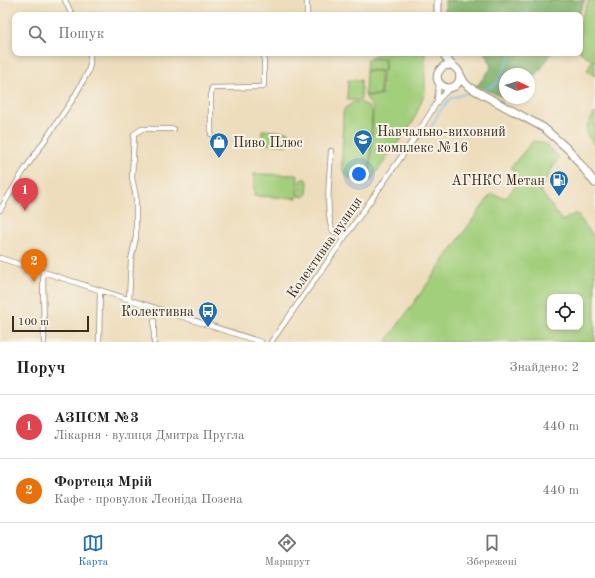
<!DOCTYPE html>
<html lang="uk">
<head>
<meta charset="utf-8">
<style>
	body { margin:0; font-family:"Old Standard TT",serif; background:#f2f2f2; color:#202124 }
	.controls { position:absolute; right:12px; bottom:12px; display:grid; overflow:hidden; border-radius:8px; box-shadow:0 2px 6px #0003 }
	.controls button { width:36px; height:36px; display:grid; place-items:center; padding:0; border:0; border-bottom:1px solid #e0e0e0; background:#fff; color:#202124; font:20px sans-serif }
	.compass { position:absolute; left:499px; top:68px; width:36px; height:36px; border-radius:50%; background:#fff; box-shadow:0 2px 6px #0003; rotate:94deg }
	.scale { position:absolute; left:12px; bottom:10px; width:77px; box-sizing:border-box; padding-left:4px; border:2px solid #3b2a1e; border-top:0; font-size:11px; line-height:14px; white-space:nowrap; color:#3b2a1e; -webkit-text-stroke:3px #f7f3e8; paint-order:stroke }
	.you { position:absolute; left:359px; top:174px; width:14px; height:14px; margin:-10px; border:3px solid #fff; border-radius:50%; background:#1a73e8; box-shadow:0 0 0 6px #1a73e833 }
	.badge { display:grid; place-items:center; width:26px; height:26px; border-radius:50%; background:#1f6fb2; color:#fff; font-size:13px; font-weight:700 }
	.pin { position:absolute; translate:-50% -33px; filter:drop-shadow(0 1px 2px #0008) }
	.pin::after { content:''; position:absolute; top:21px; width:14px; height:12px; background:inherit; clip-path:polygon(0 0,100% 0,50% 100%) }
	.list { margin:0; padding:0; list-style:none }
	h2 { display:flex; justify-content:space-between; align-items:center; height:52px; margin:0; padding:0 16px; font-size:17px }
	h2 small { font-size:13px; font-weight:400; color:#757577 }
	.list li { display:grid; grid-template-columns:26px 1fr auto; gap:12px; align-items:center; box-sizing:border-box; height:64px; padding:0 16px; border-top:1px solid #e0e0e0 }
	.list b { display:block; font-size:15px; white-space:nowrap }
	.list p { margin:0; font-size:13px; white-space:nowrap; color:#757577 }
	.list em { font-size:13px; font-style:normal; color:#757577 }
	.icon { flex:none; width:22px; height:22px; fill:none; stroke:currentColor; stroke-width:2; stroke-linecap:round; stroke-linejoin:round }
	.map { position:relative; flex:none; width:595px; height:342px; overflow:hidden }
	.search { position:absolute; background:#fff; box-shadow:0 2px 6px #0003; left:12px; right:12px; top:12px; height:44px; display:flex; align-items:center; gap:10px; box-sizing:border-box; padding:0 14px; border-radius:8px; color:#757577; font-size:15px }
	.sheet { height:180px; background:#fff }
	nav { display:flex; justify-content:space-around; align-items:center; box-sizing:border-box; height:56px; border-top:1px solid #e0e0e0; background:#fff; font-size:11px; color:#757577 }
	nav a { display:grid; justify-items:center; gap:2px }
	nav .on { color:#1f6fb2 }
	.map>svg:first-child { display:block }
	.green { fill:#a2cf7c; stroke:#6e7c4d; fill-rule:evenodd }
	.forest { fill:#81b26c; stroke:#5e6e45 }
	.lines { fill:none; stroke-linecap:round; stroke-linejoin:round }
	.stream { stroke:#7abff1; stroke-width:1.5 }
	.street-casing { stroke:#94846d; stroke-width:6 }
	.secondary-casing { stroke:#94846d; stroke-width:9 }
	.street { stroke:#fff; stroke-width:4.5 }
	.secondary { stroke:#fff; stroke-width:7 }
	.labels { text-anchor:middle; stroke-width:4; stroke-linejoin:round; paint-order:stroke }
	.poi-label { font-size:14px; fill:#3b2a1e; stroke:#f7f3e8; text-anchor:start }
	.street-label { font-size:14px; fill:#3b2a1e; stroke:#f7f3e8 }
</style>
</head>
<body>
<div class="map">
<svg width="595" height="342" viewBox="0 0 595 342">
	<rect width="100%" height="100%" fill="#f7f3e8"/>
	<filter id="ink" filterUnits="userSpaceOnUse"><feTurbulence type="fractalNoise" baseFrequency=".025" numOctaves="2"/><feDisplacementMap in="SourceGraphic" scale="8" xChannelSelector="R" yChannelSelector="G"/><feConvolveMatrix kernelMatrix="1 2 1 2 8 2 1 2 1" color-interpolation-filters="sRGB"/></filter>
	<filter id="wash" filterUnits="userSpaceOnUse"><feTurbulence type="fractalNoise" baseFrequency=".012" numOctaves="4" result="noise"/><feDisplacementMap in="SourceGraphic" scale="16" xChannelSelector="R" yChannelSelector="G"/><feGaussianBlur stdDeviation="0.9" result="paint"/><feColorMatrix in="noise" values="0 0 0 0 0 0 0 0 0 0 0 0 0 0 0 0 0 1.4 0 .05"/><feComposite in="paint" operator="in"/></filter>
	<g filter="url(#wash)">
		<rect width="100%" height="100%" fill="#eeddbc"/>
		<!-- green -->
		<path class="green" d="M589,0H595V76L587,71L592,60L580,52V20Z
			M378,53H425V92L413,122L370,181L373,108L365,96H381L382,71H383L366,70L367,59H384L385,71V58H369Z
			M366,71H380V95H365Z
			M348,80H361V100H347Z
			M354,102C363,102 368,104 372,112L370,168C369,170 369,173 367,175C360,186 344,179 342,167L343,113L345,108Z
			M595,113V146L586,133L588,123Z
			M262,130L288,132L287,145L262,144Z
			M533,141L544,143L559,157L540,190L562,221L576,213L595,238V342H386L491,194L506,198L520,180L511,167ZM550,297H580V327H550Z
			M254,174L298,175L297,198L254,196Z
			M302,179H306L308,181L307,195L304,197L299,196L300,181Z"/>
		<!-- forest -->
		<path class="forest" d="M445,0H585L578,15H445Z
			M484,53H552L532,81L529,83V74H505V96L503,97L477,86L491,68L488,56Z"/>
		<g class="lines">
			<!-- stream -->
			<path class="stream" d="M527,15L528,12
				M486,88C489,87 491,87 493,86C501,81 507,62 511,53
				M431,128L439,112L451,98L465,94"/>
		</g>
	</g>
	<g filter="url(#ink)">
		<g class="lines">
			<defs>
				<path id="street" d="M65,0L72,15
					M307,15V0
					M437,100L439,83
					M211,134V92L212,88L263,87L264,84V53
					M331,151C330,175 325,207 332,230L345,236
					M0,210L23,172L73,99L88,72L90,64V53
					M0,258L261,342
					M43,272L44,342
					M129,299L131,260L136,237V197L132,178L134,134L142,129H174
					M99,342L100,290
					M154,342V321
					M271,342L416,136L439,99L450,88"/>
				<path id="secondary" d="M438,0V15
					M443,53C445,57 447,60 450,63C453,67 457,68 459,72C460,75 460,78 459,81C451,98 425,80 444,66L452,65
					M460,74L464,82L469,87L544,128L570,151L595,183"/>
			</defs>
			<!-- street casing -->
			<use href="#street" class="street-casing"/>
			<!-- secondary casing -->
			<use href="#secondary" class="secondary-casing"/>
			<!-- street -->
			<use href="#street" class="street"/>
			<!-- secondary -->
			<use href="#secondary" class="secondary"/>
		</g>
	</g>
	<!-- icons -->
	<defs>
		<symbol id="school-pin" viewBox="-11 -11 22 30"><path d="M0 17L-7.5 6A9.5 9.5 0 1 1 7.5 6Z" fill="#1f6fb2" stroke="#f7f3e8"/><path d="M0-5L7-2L0 1L-7-2ZM-4 1L0 2.5L4 1V4Q0 6-4 4Z" fill="#fff"/></symbol>
		<symbol id="shop-pin" viewBox="-11 -11 22 30"><path d="M0 17L-7.5 6A9.5 9.5 0 1 1 7.5 6Z" fill="#1f6fb2" stroke="#f7f3e8"/><path d="M-5-2.5h2.3a2.7 3.5 0 0 1 5.4 0H5L5.5 6h-11ZM-1.5-2.5h3a1.5 2.3 0 0 0-3 0Z" fill="#fff"/></symbol>
		<symbol id="fuel-pin" viewBox="-11 -11 22 30"><path d="M0 17L-7.5 6A9.5 9.5 0 1 1 7.5 6Z" fill="#1f6fb2" stroke="#f7f3e8"/><path d="M-5.5-6h7V0h2V4h1.3V-2.5L3-4.5l.8-.8L6-3V5H2.5V1h-1V6h-7ZM-4.2-4.7v3.2H.2V-4.7Z" fill="#fff"/></symbol>
		<symbol id="bus-pin" viewBox="-11 -11 22 30"><path d="M0 17L-7.5 6A9.5 9.5 0 1 1 7.5 6Z" fill="#1f6fb2" stroke="#f7f3e8"/><path d="M-5-6H5V4H4V6H2V4H-2V6H-4V4H-5ZM-3.5-4V0h7V-4ZM-3.5 1.2v1.5H-2V1.2ZM2 1.2v1.5H3.5V1.2Z" fill="#fff"/></symbol>
	</defs>
	<g fill-rule="evenodd">
		<use href="#school-pin" x="352" y="128" width="22" height="30"/>
		<use href="#shop-pin" x="208" y="131" width="22" height="30"/>
		<use href="#fuel-pin" x="548" y="169" width="22" height="30"/>
		<use href="#bus-pin" x="197" y="300" width="22" height="30"/>
	</g>
	<g class="labels">
		<!-- poi labels -->
		<g class="poi-label">
			<text x="377" y="136">Навчально-виховний<tspan x="377" dy="16">комплекс №16</tspan></text>
			<text x="233" y="147">Пиво Плюс</text>
			<text x="545" y="185" text-anchor="end">АГНКС Метан</text>
			<text x="194" y="316" text-anchor="end">Колективна</text>
		</g>
		<!-- street labels -->
		<g class="street-label">
			<text transform="translate(324 247) rotate(-55)" y="5">Колективна вулиця</text>
		</g>
	</g>
</svg>
<div class="controls">
<button><svg class="icon" aria-label="locate" viewBox="0 0 24 24"><circle cx="12" cy="12" r="6"/><path d="M12 2v4M12 18v4M2 12h4M18 12h4"/></svg></button>
</div>
<svg class="compass" viewBox="-18 -18 36 36"><path d="M0-13l5 13h-10z" fill="#e53935"/><path d="M0 13l5-13h-10z" fill="#757577"/></svg>
<div class="scale">100 m</div>
<div class="you"></div>
<div class="pin badge" style="left:25px;top:211px;background:#e0444e">1</div>
<div class="pin badge" style="left:34px;top:282px;background:#e8710a">2</div>
<div class="search"><svg class="icon" aria-label="search" viewBox="0 0 24 24"><circle cx="10" cy="10" r="6"/><path d="M15 15l6 6"/></svg>Пошук</div>
</div>
<section class="sheet">
<h2>Поруч<small>Знайдено: 2</small></h2>
<ul class="list">
<li><span class="badge" style="background:#e0444e">1</span><div><b>АЗПСМ №3</b><p>Лікарня · вулиця Дмитра Пругла</p></div><em>440 m</em></li>
<li><span class="badge" style="background:#e8710a">2</span><div><b>Фортеця Мрій</b><p>Кафе · провулок Леоніда Позена</p></div><em>440 m</em></li>
</ul>
</section>
<nav>
<a class="on"><svg class="icon" aria-label="map" viewBox="0 0 24 24"><path d="M3 6l6-2 6 2 6-2v14l-6 2-6-2-6 2zM9 4v14M15 6v14"/></svg>Карта</a>
<a><svg class="icon" aria-label="directions" viewBox="0 0 24 24"><path d="M12 3l9 9-9 9-9-9zM9 14v-3h6M13 9l2 2-2 2"/></svg>Маршрут</a>
<a><svg class="icon" aria-label="saved" viewBox="0 0 24 24"><path d="M7 4h10v16l-5-4-5 4z"/></svg>Збережені</a>
</nav>
</body>
</html>
